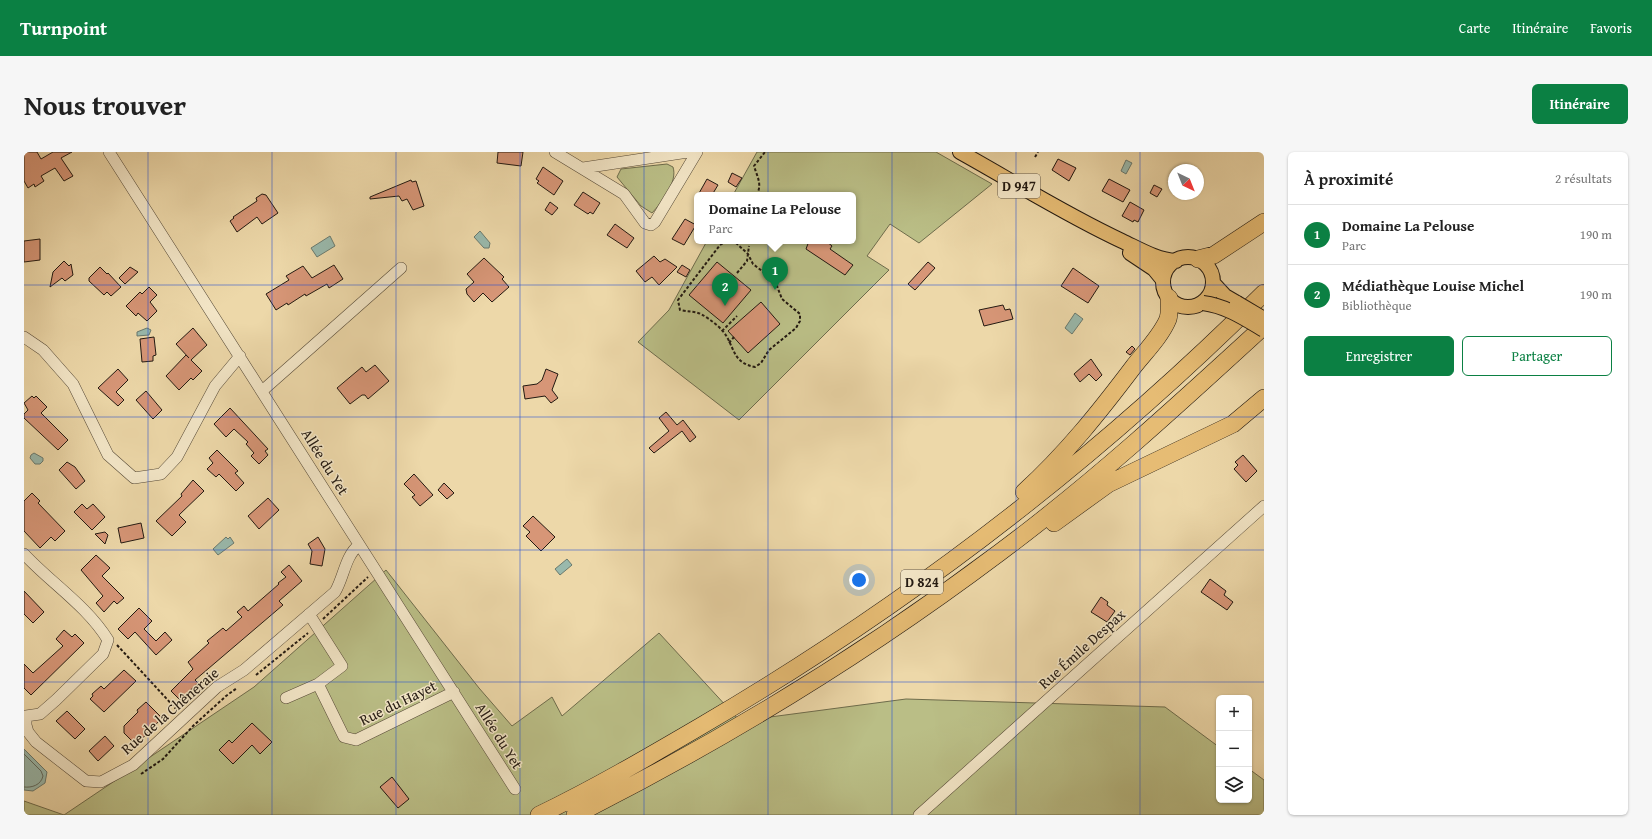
<!DOCTYPE html>
<html lang="fr">
<head>
<meta charset="utf-8">
<style>
	body { margin:0; font-family:"Gentium Book Plus",serif; background:#f6f6f6; color:#222 }
	.controls { position:absolute; right:12px; bottom:12px; display:grid; overflow:hidden; border-radius:6px; box-shadow:0 1px 3px #0004 }
	.controls button { width:36px; height:36px; display:grid; place-items:center; padding:0; border:0; border-bottom:1px solid #e0e0e0; background:#fff; color:#222; font:20px sans-serif }
	.compass { position:absolute; left:1144px; top:12px; width:36px; height:36px; border-radius:50%; background:#fff; box-shadow:0 1px 3px #0004; rotate:137deg }
	.you { position:absolute; left:835px; top:428px; width:14px; height:14px; margin:-10px; border:3px solid #fff; border-radius:50%; background:#1a73e8; box-shadow:0 0 0 6px #1a73e833 }
	.badge { display:grid; place-items:center; width:26px; height:26px; border-radius:50%; background:#0b8043; color:#fff; font-size:13px; font-weight:700 }
	.pin { position:absolute; translate:-50% -33px; filter:drop-shadow(0 1px 2px #0008) }
	.pin::after { content:''; position:absolute; top:21px; width:14px; height:12px; background:inherit; clip-path:polygon(0 0,100% 0,50% 100%) }
	.popup { position:absolute; left:670px; top:40px; width:162px; height:52px; box-sizing:border-box; display:grid; place-content:center; border-radius:6px; background:#fff; filter:drop-shadow(0 1px 3px #0005); font-size:13px; white-space:nowrap; color:#767676 }
	.popup b { font-size:15px; color:#222 }
	.popup::after { content:''; position:absolute; left:50%; top:100%; margin-left:-8px; border:8px solid transparent; border-top-color:#fff }
	.list { margin:0; padding:0; list-style:none }
	h2 { display:flex; justify-content:space-between; align-items:center; height:52px; margin:0; padding:0 16px; font-size:17px }
	h2 small { font-size:13px; font-weight:400; color:#767676 }
	.list li { display:grid; grid-template-columns:26px 1fr auto; gap:12px; align-items:center; box-sizing:border-box; height:60px; padding:0 16px; border-top:1px solid #e0e0e0 }
	.list b { display:block; font-size:15px; white-space:nowrap }
	.list p { margin:0; font-size:13px; white-space:nowrap; color:#767676 }
	.list em { font-size:13px; font-style:normal; color:#767676 }
	.actions { display:flex; gap:8px; padding:12px 16px }
	.actions a { flex:1; padding:9px 0; border:1px solid #0b8043; border-radius:6px; text-align:center; font-size:14px; color:#0b8043 }
	.actions .main { background:#0b8043; color:#fff }
	.icon { flex:none; width:22px; height:22px; fill:none; stroke:currentColor; stroke-width:2; stroke-linecap:round; stroke-linejoin:round }
	.map { position:relative; flex:none; width:1240px; height:663px; overflow:hidden; border-radius:6px }
	header { display:flex; align-items:center; gap:24px; box-sizing:border-box; height:56px; padding:0 20px; background:#0b8043; color:#fff }
	header strong { font-size:19px }
	nav { display:flex; gap:22px; margin-inline-start:auto; font-size:14px }
	.intro { display:flex; align-items:center; justify-content:space-between; box-sizing:border-box; height:96px; padding:0 24px }
	h1 { margin:0; font-size:28px }
	.button { padding:10px 18px; border-radius:6px; background:#0b8043; color:#fff; font-size:14px; font-weight:700 }
	main { display:flex; gap:24px; padding:0 24px }
	aside { flex:1; background:#fff; border-radius:6px; box-shadow:0 1px 3px #0004 }
	.map>svg:first-child { display:block }
	.green { fill:#babe86; stroke:#6e6c4c }
	.water { fill:#99b9ac; stroke:#69796e }
	.lines { fill:none; stroke-linecap:round; stroke-linejoin:round }
	.shore { stroke:#5e695e; stroke-width:1 }
	.building { fill:#d79677; stroke:#221911 }
	.minor-casing { stroke:#554937; stroke-width:12 }
	.major-casing { stroke:#221911; stroke-width:16 }
	.highway-casing { stroke:#221911; stroke-width:18 }
	.path { stroke:#221911; stroke-width:2; stroke-dasharray:3 2; stroke-linecap:butt }
	.minor { stroke:#f3e6c7; stroke-width:11 }
	.major { stroke:#e6bc74; stroke-width:14 }
	.highway { stroke:#e6bc74; stroke-width:17 }
	.major-bridge-casing { stroke:#221911; stroke-width:16; stroke-linecap:butt }
	.major-bridge { stroke:#e6bc74; stroke-width:14 }
	.grid { fill:none; stroke:#1d4ed8; stroke-width:1; stroke-opacity:0.55 }
	.labels { text-anchor:middle; stroke-width:3; stroke-linejoin:round; paint-order:stroke }
	.shield { fill:#f3e6c7; stroke:#615648; stroke-width:1 }
	.shield-label { font-size:14px; font-weight:bold; fill:#221911 }
	.street-label { font-size:15px; fill:#221911; stroke:#f3e6c7 }
</style>
</head>
<body>
<header>
<strong>Turnpoint</strong>
<nav><a>Carte</a><a>Itinéraire</a><a>Favoris</a></nav>
</header>
<div class="intro"><h1>Nous trouver</h1><a class="button">Itinéraire</a></div>
<main>
<div class="map">
<svg width="1240" height="663" viewBox="0 0 1240 663">
	<rect width="100%" height="100%" fill="#edd8a9"/>
	<filter id="stains"><feTurbulence type="fractalNoise" baseFrequency=".005" numOctaves="4"/><feColorMatrix values="0 0 0 0 .2 0 0 0 0 .09 0 0 0 0 .02 0 0 0 .5 -.17"/></filter>
	<radialGradient id="worn" r=".72"><stop offset=".6" stop-color="#630" stop-opacity="0"/><stop offset="1" stop-color="#630" stop-opacity=".3"/></radialGradient>
	<!-- green -->
	<path class="green" d="M733,0H912L968,32L895,91L866,72L843,104L865,118L715,268L614,190L645,158L683,89H829V43H709Z
		M643,12L649,15C654,30 637,51 628,61L617,54L593,25L597,17Z
		M362,418L455,536L488,574L528,545L538,564L635,481L716,569L882,547L1141,555L1195,595V648H1225V617L1240,628V663H0V649L40,663L230,535Z"/>
	<!-- water -->
	<path class="water" d="M1102,8L1108,11L1102,22L1097,19Z
		M456,79L466,91L465,96H460L450,85Z
		M306,84L311,94L293,105L287,96Z
		M1051,161L1059,167L1048,182L1041,176Z
		M123,176L127,178L125,183L113,184V180Z
		M10,301L19,306V309L16,312H11L6,306L7,303Z
		M202,385L204,387L206,385L210,391L194,403L189,397Z
		M543,407L548,413L536,423L531,417Z
		M0,597L23,620L21,631L9,639L0,638Z"/>
	<g class="lines">
		<!-- shore -->
		<path class="shore" d="M0,602L17,619L19,624C17,633 8,636 0,635"/>
	</g>
	<!-- building -->
	<path class="building" d="M0,0H13L17,7L29,0H48L37,6L49,24L40,29L31,16L17,24L20,29L11,35L10,32L4,36L0,29Z
		M474,0H499L497,14L473,11Z
		M1034,7L1052,16L1045,29L1028,18Z
		M519,15L539,29L530,43L513,31L515,29L512,27Z
		M708,21L718,26L712,35L704,30Z
		M683,27L694,33L688,43H674Z
		M1085,27L1106,38L1099,50L1078,39Z
		M387,28L388,30L392,29L400,54L389,58L383,47L378,49L375,44L346,47V45Z
		M1130,33L1138,37L1133,45L1126,41Z
		M559,40L576,51L569,62L566,60L564,62L550,53Z
		M238,42L242,43L254,61L238,72L233,65L213,80L206,69L210,66L209,65L233,49L232,46Z
		M526,50L534,56L528,63L521,58Z
		M1106,50L1120,58L1114,70L1110,68L1109,70L1098,64Z
		M661,67L672,73L660,93L648,87Z
		M591,72L610,86L603,96L583,83Z
		M16,87V108L0,110V89Z
		M785,89H802L808,94L806,97L829,113L821,123L782,97Z
		M630,104L636,110L641,107L653,115L635,133L628,125L621,130L612,119Z
		M460,106L480,125L478,127L485,135L468,150L459,141L450,150L443,142L442,137L450,130L443,122Z
		M40,109L45,114L47,112L49,123L41,129L38,126L26,135L29,120Z
		M693,110L727,138L699,171L665,143Z
		M904,110L911,116L891,138L884,132Z
		M310,113L319,127L305,136L303,132L282,144L281,142L264,153L263,151L252,158L242,142L265,128L262,124L279,114L288,126Z
		M658,113L666,118L662,125L653,120Z
		M76,115L83,122L84,121L97,135L87,144L83,140L80,143L65,129V126Z
		M106,115L114,120L101,132L95,126Z
		M1049,116L1075,134L1064,151L1037,134Z
		M125,135L133,143L126,150L133,159L123,169L114,161L112,164L102,154L116,140L118,142Z
		M737,150L756,172L724,201L704,179Z
		M979,153L981,158L986,157L989,167L960,174L955,158Z
		M169,176L183,193L167,208L178,219L169,228L167,226L155,238L142,224L162,203L165,206L152,192Z
		M130,185L132,203L129,204V209L118,210L116,187Z
		M1108,194L1111,197L1106,203L1102,200Z
		M1067,207L1078,223L1072,229L1065,222L1056,230L1050,222Z
		M351,213L365,229L344,247L341,243H338L326,252L313,236L338,215L342,220Z
		M94,217L104,228L92,240L100,248L94,254L74,236Z
		M522,217L534,222L528,238L534,246L527,251L521,244L501,247L499,234L513,232L518,228Z
		M122,239L138,258L129,267L112,248Z
		M8,244L10,246L12,244L23,255L17,261L44,288L34,298L0,266V262L4,258L0,251Z
		M206,256L244,297L241,299L244,303L235,312L227,304L230,301L222,292L224,290L210,277L202,285L190,272Z
		M642,260L653,273L659,268L672,285L666,290L658,279L630,301L625,296L645,279L635,266Z
		M193,298L214,319L211,321L220,331L212,339L195,322L192,325L183,317L189,311L185,306Z
		M1219,303L1233,319L1222,330L1210,317L1214,313L1211,310Z
		M43,310L51,315L61,329L52,337L35,318Z
		M390,322L409,343L396,354L388,345L391,343L380,332Z
		M169,328L180,339L155,363L162,370L148,384L132,369L158,344L157,342Z
		M420,331L430,341L423,347L414,338Z
		M8,341L16,349L14,351L41,379L31,389L27,385L16,396L0,379V349Z
		M244,346L255,358L235,377L224,364Z
		M58,352L63,357L69,352L81,365L68,378L50,360Z
		M509,364L531,385L517,399L502,384L506,380L499,374Z
		M117,371L120,386L97,391L94,376Z
		M81,380L84,383L81,392L71,382Z
		M294,385L301,397L298,414L286,412L288,399L284,392Z
		M72,403L86,416L78,424L100,446L93,452L90,449L80,460L72,451L79,444L57,418Z
		M265,413L278,429L255,449L259,453L171,528L174,531L156,548L147,539L169,517L164,510L185,491L183,489L199,476L202,479L218,465L213,460L220,454L224,459L255,432L254,431L262,425L257,420Z
		M1186,427L1202,439L1200,443L1209,450L1203,458L1177,440Z
		M0,439L20,460L9,471L0,462Z
		M1077,445L1084,450L1083,453L1091,459L1083,470L1067,460Z
		M115,456L128,469L120,477L132,489L141,480L148,488L132,503L111,480L104,487L94,477Z
		M40,478L48,485L51,482L60,491L7,543L0,536V512L9,521L39,494L32,487Z
		M100,518L112,529L80,560L66,547L69,544L68,542L77,534L80,537Z
		M122,550L138,566L112,593L100,581V574L114,560L113,558Z
		M43,559L61,577L51,587L32,569Z
		M228,571L248,590L236,602L228,593L209,612L195,598L205,588L208,591Z
		M81,584L90,594L74,609L65,599Z
		M368,625L385,647L374,656L356,635Z"/>
	<g class="lines">
		<defs>
			<path id="minor" d="M85,0L491,637
				M531,0L600,42L621,71L627,73L631,70L673,0
				M559,16L664,0
				M0,185L19,198L49,232L84,303L110,326L137,322L153,305L191,234L216,204
				M238,239L377,116
				M0,402C27,431 63,454 84,488L79,502L32,548L16,562L2,564
				M285,462L318,514L294,532L320,585L332,588L430,540
				M262,546L294,532
				M2,564V573L4,580L12,590L62,629L77,630L109,613L193,535L220,518L311,440C320,425 321,404 335,393
				M895,663L1240,354"/>
			<path id="major" d="M936,0C990,30 1042,63 1098,89C1115,97 1133,108 1152,109
				M1106,101L1130,117L1139,128
				M1139 130a25 25 0 1 1 50 0a25 25 0 1 1-50 0Z
				M1189,131L1201,144L1213,151"/>
			<path id="highway" d="M1174,107L1190,103L1240,70
				M1000,340C1042,302 1076,259 1110,214C1121,200 1137,184 1144,167C1146,160 1145,153 1145,146
				M1030,371L1084,332L1209,272L1240,246
				M515,663C571,636 624,605 677,574C882,454 1072,308 1240,141
				M551,663C700,588 842,501 975,401C1068,332 1154,253 1240,174"/>
		</defs>
		<!-- minor casing -->
		<use href="#minor" class="minor-casing"/>
		<!-- major casing -->
		<use href="#major" class="major-casing"/>
		<!-- highway casing -->
		<use href="#highway" class="highway-casing"/>
		<!-- path -->
		<path class="path" d="M1011,5L1014,0
			M732,43C739,34 733,24 730,14L741,0
			M703,89L696,93L654,148L656,158C664,160 670,159 677,162C686,167 698,176 703,185C711,200 711,211 731,215L737,211L745,198L772,176L776,169V162L758,147L751,129L729,112L724,102L712,91L705,89
			M713,121L723,109L725,94
			M698,179L713,164
			M705,191L710,185
			M299,467L344,425
			M93,493L153,558
			M232,523L284,481
			M117,622L139,607L169,574L202,544L213,536"/>
		<!-- minor -->
		<use href="#minor" class="minor"/>
		<!-- major -->
		<use href="#major" class="major"/>
		<!-- highway -->
		<use href="#highway" class="highway"/>
		<defs>
			<path id="major-bridge" d="M1179,151C1202,154 1220,166 1240,178
				M1213,151L1240,167"/>
		</defs>
		<!-- major-bridge casing -->
		<use href="#major-bridge" class="major-bridge-casing"/>
		<!-- major-bridge -->
		<use href="#major-bridge" class="major-bridge"/>
	</g>
	<!-- grid -->
	<path class="grid" d="M124,0V663M248,0V663M372,0V663M496,0V663M620,0V663M744,0V663M868,0V663M992,0V663M1116,0V663M0,133H1240M0,265H1240M0,398H1240M0,530H1240"/>
	<g class="labels">
		<!-- shield labels -->
		<g class="shield">
			<rect x="974" y="22" width="42" height="24" rx="3"/>
			<rect x="877" y="418" width="42" height="24" rx="3"/>
		</g>
		<g class="shield-label">
			<text x="995" y="39">D 947</text>
			<text x="898" y="435">D 824</text>
		</g>
		<!-- street labels -->
		<g class="street-label">
			<text transform="translate(301 310) rotate(58)" y="5">Allée du Yet</text>
			<text transform="translate(1058 497) rotate(-42)" y="5">Rue Émile Despax</text>
			<text transform="translate(374 551) rotate(-26)" y="5">Rue du Hayet</text>
			<text transform="translate(146 559) rotate(-41)" y="5">Rue de la Chêneraie</text>
			<text transform="translate(475 584) rotate(58)" y="5">Allée du Yet</text>
		</g>
	</g>
	<rect width="100%" height="100%" filter="url(#stains)"/>
	<rect width="100%" height="100%" fill="url(#worn)"/>
</svg>
<div class="controls">
<button>+</button>
<button>−</button>
<button><svg class="icon" aria-label="layers" viewBox="0 0 24 24"><path d="M12 4l9 5-9 5-9-5zM3 14l9 5 9-5"/></svg></button>
</div>
<svg class="compass" viewBox="-18 -18 36 36"><path d="M0-13l5 13h-10z" fill="#e53935"/><path d="M0 13l5-13h-10z" fill="#767676"/></svg>
<div class="you"></div>
<div class="pin badge" style="left:751px;top:138px">1</div>
<div class="popup"><b>Domaine La Pelouse</b>Parc</div>
<div class="pin badge" style="left:701px;top:154px">2</div>
</div>
<aside>
<h2>À proximité<small>2 résultats</small></h2>
<ul class="list">
<li><span class="badge">1</span><div><b>Domaine La Pelouse</b><p>Parc</p></div><em>190 m</em></li>
<li><span class="badge">2</span><div><b>Médiathèque Louise Michel</b><p>Bibliothèque</p></div><em>190 m</em></li>
</ul>
<div class="actions"><a class="main">Enregistrer</a><a>Partager</a></div>
</aside>
</main>
</body>
</html>
